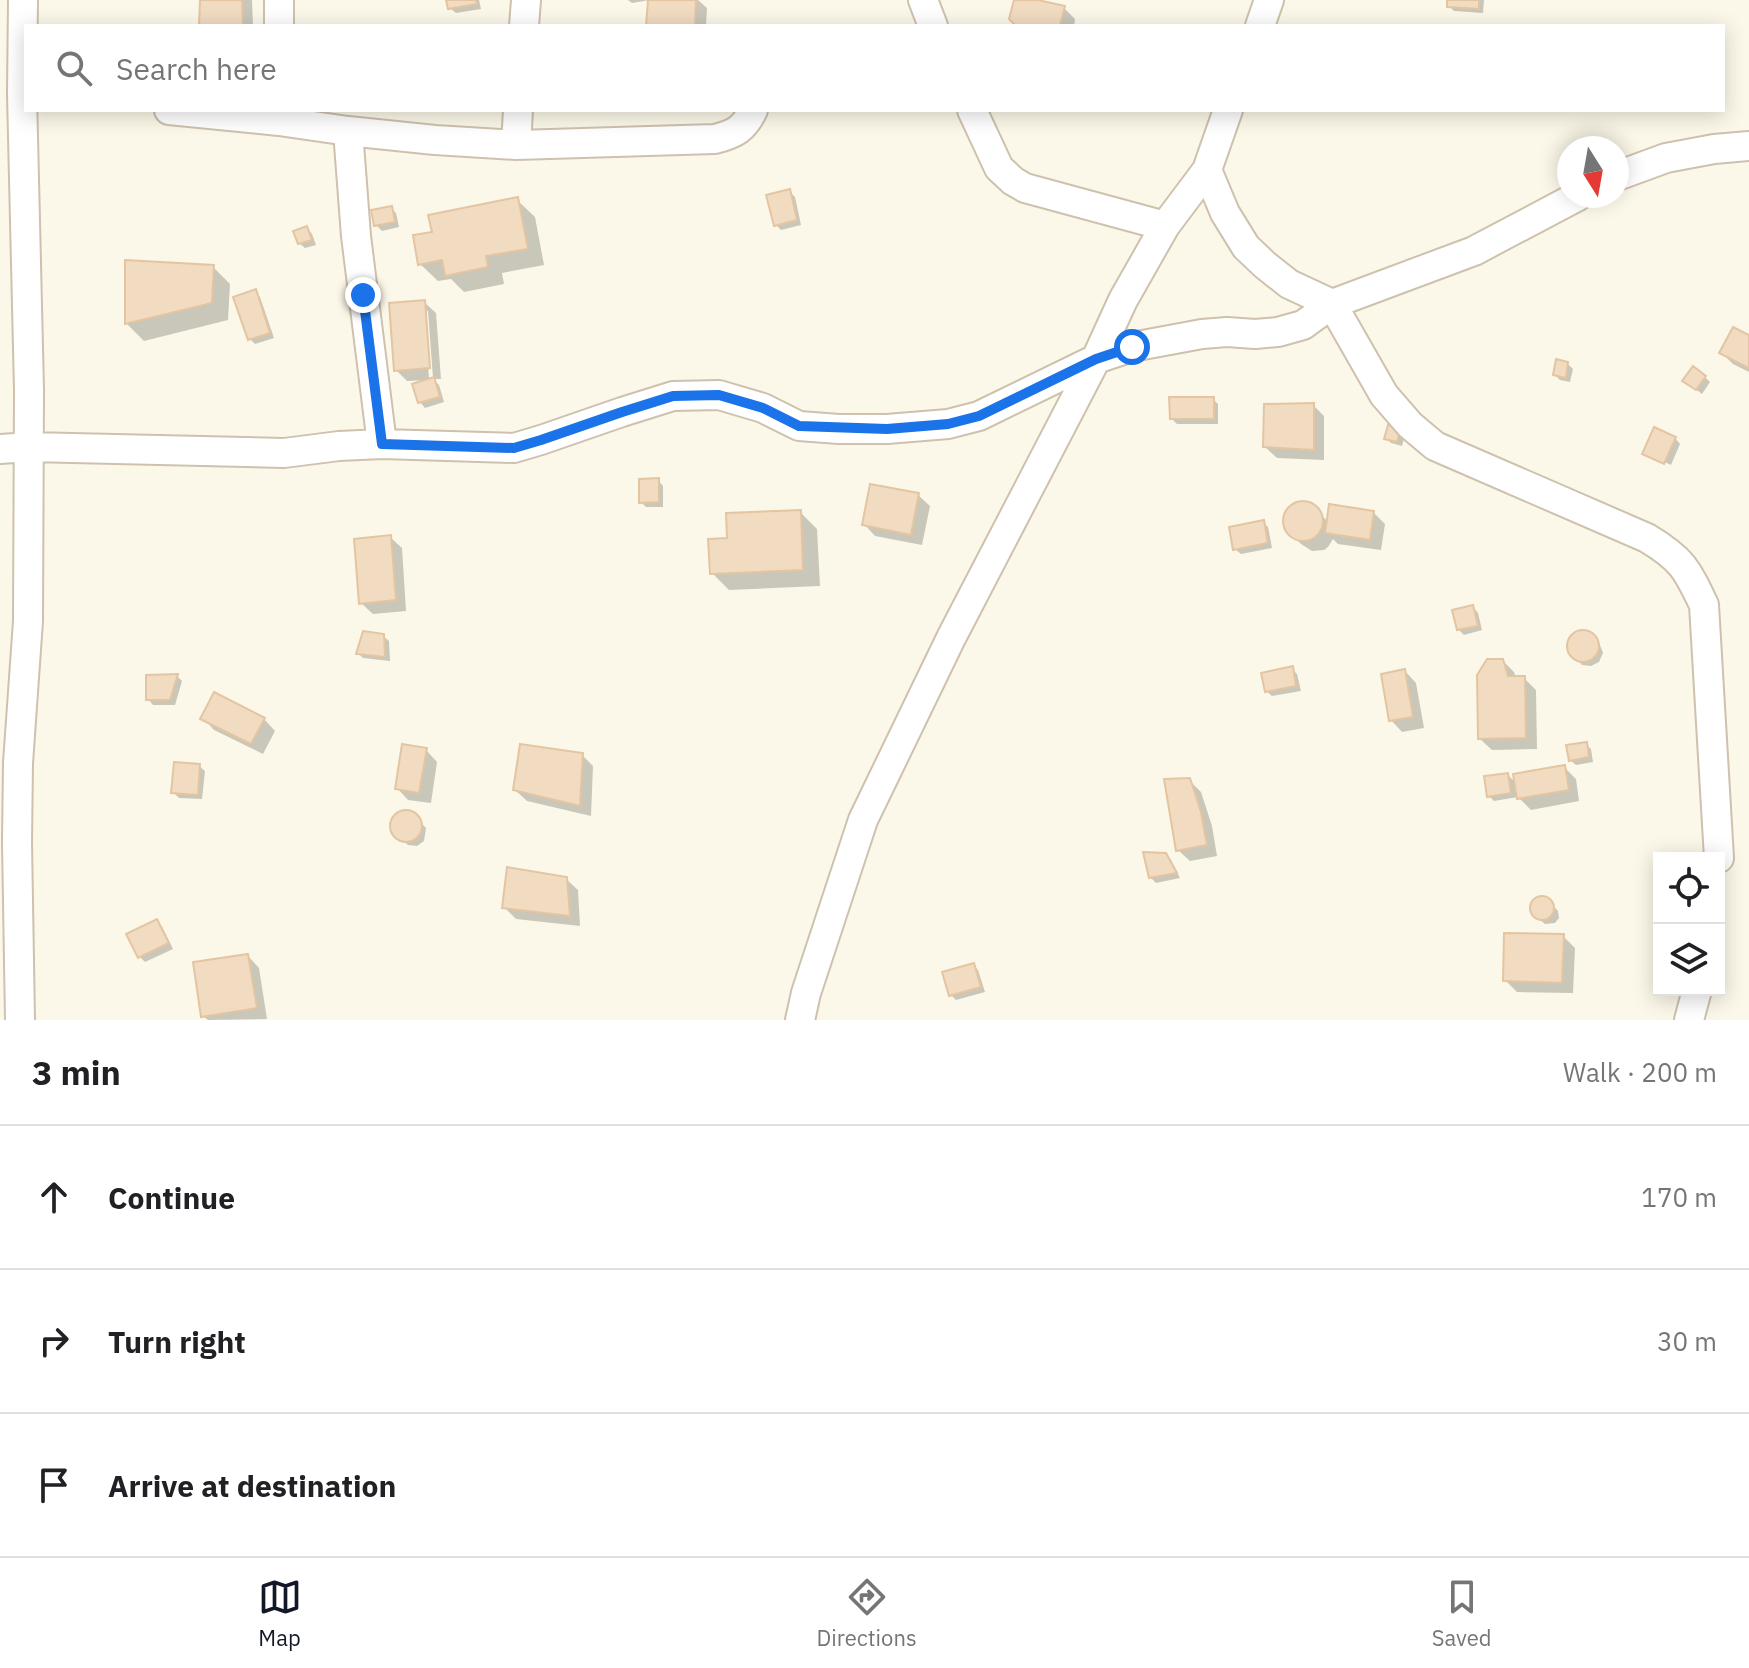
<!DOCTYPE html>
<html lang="en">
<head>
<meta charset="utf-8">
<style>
	body { margin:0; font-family:"IBM Plex Sans",sans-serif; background:#f2f2f2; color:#202124 }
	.controls { position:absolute; right:24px; bottom:24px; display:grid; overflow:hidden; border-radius:0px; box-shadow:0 4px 20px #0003 }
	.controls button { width:72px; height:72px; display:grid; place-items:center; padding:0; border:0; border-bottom:2px solid #e0e0e0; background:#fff; color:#202124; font:40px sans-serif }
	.compass { position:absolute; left:1557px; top:136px; width:72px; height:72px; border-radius:50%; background:#fff; box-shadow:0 4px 20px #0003; rotate:169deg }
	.stop { position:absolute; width:24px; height:24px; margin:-18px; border:6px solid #1a73e8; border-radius:50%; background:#fff }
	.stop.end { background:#1a73e8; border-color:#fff; box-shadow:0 2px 8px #0008 }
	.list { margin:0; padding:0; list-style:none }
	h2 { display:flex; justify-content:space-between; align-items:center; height:104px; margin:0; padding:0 32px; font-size:34px }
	h2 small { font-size:26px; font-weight:400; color:#757577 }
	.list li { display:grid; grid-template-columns:52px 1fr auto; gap:24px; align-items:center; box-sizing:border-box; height:144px; padding:0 32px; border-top:2px solid #e0e0e0 }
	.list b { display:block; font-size:30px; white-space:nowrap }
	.list em { font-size:26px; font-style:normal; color:#757577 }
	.icon { flex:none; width:44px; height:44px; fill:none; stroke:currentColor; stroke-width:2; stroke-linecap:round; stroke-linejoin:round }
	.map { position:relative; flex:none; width:1749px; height:1020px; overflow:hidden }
	.search { position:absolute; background:#fff; box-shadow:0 4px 20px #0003; left:24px; right:24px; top:24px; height:88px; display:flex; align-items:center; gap:20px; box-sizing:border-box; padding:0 28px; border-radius:0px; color:#757577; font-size:30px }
	.sheet { height:536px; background:#fff }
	nav { display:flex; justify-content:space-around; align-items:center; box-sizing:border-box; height:112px; border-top:2px solid #e0e0e0; background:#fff; font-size:22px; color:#757577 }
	nav a { display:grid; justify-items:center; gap:4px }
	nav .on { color:#111827 }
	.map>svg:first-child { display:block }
	.shadow { fill:#0003; fill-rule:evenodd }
	.building { fill:#f1dbc1; stroke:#e4c5a2; stroke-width:2 }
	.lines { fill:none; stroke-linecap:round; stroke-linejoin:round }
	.street-casing { stroke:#cec1ae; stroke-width:32 }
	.street { stroke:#fff; stroke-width:28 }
	.route { stroke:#1a73e8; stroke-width:10 }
</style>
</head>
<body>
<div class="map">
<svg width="1749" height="1020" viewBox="0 0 1749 1020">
	<rect width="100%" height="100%" fill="#fcf8e9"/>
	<!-- shadow -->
	<path class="shadow" d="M202,0H252L253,26H201Z
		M448,0H479L481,9L456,13L450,8Z
		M628,0H698L707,8L706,26H648L650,0L632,3Z
		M1016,0H1028L1064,8L1075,19L1074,26H1018Z
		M1449,0H1484L1483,13L1454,11L1449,6Z
		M789,191L795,197L801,225L781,230L776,225Z
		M517,200L535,217L544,265L502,273L504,284L464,292L451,279L438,281L420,264L434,233Z
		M391,208L396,213L399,227L382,231L376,225Z
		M307,228L312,234L316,245L305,248L299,243Z
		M213,267L230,284L228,320L144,341L127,324Z
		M255,292L260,297L274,338L255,344L250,339Z
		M424,302L436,313L441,379H433L439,385L444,402L425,408L420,402L429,380L407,381L396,370ZM424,311H428L433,378H429Z
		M1749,337V372L1733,364L1722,353Z
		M1567,363L1573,369L1570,382L1560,380L1555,375Z
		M1705,377L1710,382L1702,394L1685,381Z
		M1213,399L1218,404V424H1177L1172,419Z
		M1313,405L1324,416V460L1277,458L1265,447Z
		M1389,427L1405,435L1402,446L1391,443L1386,438Z
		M1675,438L1680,444L1671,465L1648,454V457L1644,453Z
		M658,480L663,486V507H646L641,502Z
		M918,495L930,506L922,545L875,536L864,524Z
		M1307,503L1312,505L1328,522L1373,512L1385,524L1381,550L1338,544L1333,539L1328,547L1324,550L1312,551L1301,544L1289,532L1285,520L1286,514L1294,505Z
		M800,512L817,529L820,586L729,590L712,573Z
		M1263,522L1268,527L1272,548L1241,554L1235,549Z
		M390,537L402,548L406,611L373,614L361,603Z
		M1473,607L1478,613L1482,630L1464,635L1458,629Z
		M1582,633L1591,635L1600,645L1603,653L1599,662L1591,666L1582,665L1570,651L1569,642L1574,635Z
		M383,636L389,641L390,661L363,658L358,653Z
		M1503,661L1514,672L1516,678H1524L1536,690L1537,749L1492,750L1480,739Z
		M1292,669L1297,674L1301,691L1272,696L1266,691Z
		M1405,671L1416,683L1424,728L1402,732L1391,720Z
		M177,676L182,681L175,705H153L148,699V677Z
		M203,718L264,719L275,731L263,754L214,730Z
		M1586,744L1591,749L1593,762L1576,765L1570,760Z
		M426,750L437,762L431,803L408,800L397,788Z
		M582,755L593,766L591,816L527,801L515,790Z
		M199,766L205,771L202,799L179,798L173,792Z
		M1564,767L1576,779L1579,801L1531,810L1518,797L1494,801L1489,796L1508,775L1517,784Z
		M1189,780L1201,792L1212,826L1217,856L1190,861L1178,850Z
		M409,812L413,814L426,828L424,841L417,846L408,845L394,833L392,829L393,820L400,813Z
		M1165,854L1171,860L1180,878L1156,883L1150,877Z
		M566,879L578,890L580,926L516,919L504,907Z
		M1540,898L1547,899L1558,911L1559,918L1555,923L1545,924L1534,915L1533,905Z
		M156,921L162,927L173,949L145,962L140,957Z
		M1563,936L1575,948L1573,993L1517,992L1505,980Z
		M248,956L259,968L267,1019L208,1020L203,1016Z
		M973,965L978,970L985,992L956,1000L950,994Z"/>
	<!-- building -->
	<path class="building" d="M200,0H242L243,26H199Z
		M446,0H476L477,4L448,9Z
		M648,0H696L695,26H646Z
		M1014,0H1038L1065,6L1060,26H1016L1009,19Z
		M1447,0H1479V9L1447,7Z
		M790,189L797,220L774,226L766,195Z
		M518,197L528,249L486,256L488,267L445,276L442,260L418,265L413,235L432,232L428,215Z
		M392,206L395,222L374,226L371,210Z
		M307,226L312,240L298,244L293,231Z
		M125,260L214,265L212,303L125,324Z
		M256,289L270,333L248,340L233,297Z
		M425,300L430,368L394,371L389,303Z
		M1733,327L1749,335V368L1719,353Z
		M1556,359L1568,362L1566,378L1553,375Z
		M1693,366L1706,376L1696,390L1682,381Z
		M434,377L440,397L418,403L412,384Z
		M1169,397H1214V419H1170Z
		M1314,403V450L1263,447L1264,404Z
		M1388,425L1401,428L1397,442L1384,439Z
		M1654,427L1676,437L1664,464L1642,454Z
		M659,478V502L639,503V479Z
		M870,484L919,493L911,535L862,525Z
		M1283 521a20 20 0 1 1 40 0a20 20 0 1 1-40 0Z
		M1329,504L1374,511L1370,540L1325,533Z
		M801,510L803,570L710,574L708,539L727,538L726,513Z
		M1264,520L1268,543L1233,550L1229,527Z
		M391,535L396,600L359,604L354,539Z
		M1473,605L1478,626L1457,630L1452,610Z
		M1567 646a16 16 0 1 1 32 0a16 16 0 1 1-32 0Z
		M363,631L384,634L385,657L356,654Z
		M1487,659H1503L1508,676H1525L1526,738L1478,739L1477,675Z
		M1293,666L1296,686L1265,692L1261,673Z
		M1405,669L1413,717L1389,721L1381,674Z
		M178,674L170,700H146V675Z
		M214,692L265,718L251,744L200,719Z
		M1587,742L1589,757L1569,761L1566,745Z
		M402,744L427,748L419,793L395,789Z
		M520,744L583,753L580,806L513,790Z
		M174,762L200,764L198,795L171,793Z
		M1565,765L1569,790L1517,799L1513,774Z
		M1508,773L1511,793L1487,797L1484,776Z
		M1190,778L1201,812L1207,845L1176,851L1164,779Z
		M390 826a16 16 0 1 1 32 0a16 16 0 1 1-32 0Z
		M1143,852L1166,853L1177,873L1149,878Z
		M507,867L567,877L570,916L502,908Z
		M1530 908a12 12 0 1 1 24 0a12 12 0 1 1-24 0Z
		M157,919L169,943L138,958L126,934Z
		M1504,933L1564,934L1562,983L1503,981Z
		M248,954L257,1008L201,1017L193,962Z
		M974,963L981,987L949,996L942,972Z"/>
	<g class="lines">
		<defs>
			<path id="street" d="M923,0L933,26
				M279,26V0
				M524,26L526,0
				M1260,26L1269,0
				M169,110L279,121L348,131L435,140L516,145L715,139C735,134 744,129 753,110
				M972,110L999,168L1013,181L1025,188L1165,226
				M348,131L356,236L382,444
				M516,145L518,110
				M1207,170L1225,213L1246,247L1265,265L1289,284L1332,304L1384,395L1410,425L1435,446L1647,538C1682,559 1687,569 1704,605L1719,858
				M1617,176L1666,158L1714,149L1749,146
				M0,449L29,447L284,453L339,446L382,444L514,448L541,440L622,412L673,396L719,395L763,408L799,426L839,429H887L948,424L979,416L1096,359L1132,347L1202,334L1227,332L1255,334L1278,332L1303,325L1332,304L1474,251L1578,196
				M20,1020L17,842L18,763L28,621L29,390L22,94L23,0
				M800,1020L806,993L863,820L951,638L1096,359L1123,300L1165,226L1207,170L1228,110
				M1689,1020L1697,990"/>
		</defs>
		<!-- street casing -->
		<use href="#street" class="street-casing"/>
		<!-- street -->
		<use href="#street" class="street"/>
	</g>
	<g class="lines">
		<!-- route -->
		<path class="route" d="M363,295L382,444L514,448L541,440L622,412L673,396L719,395L763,408L799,426L887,429L948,424L979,416L1096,359L1132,347"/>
	</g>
</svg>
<div class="controls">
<button><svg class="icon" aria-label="locate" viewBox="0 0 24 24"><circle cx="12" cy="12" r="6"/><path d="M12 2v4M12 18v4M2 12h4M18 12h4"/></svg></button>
<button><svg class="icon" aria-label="layers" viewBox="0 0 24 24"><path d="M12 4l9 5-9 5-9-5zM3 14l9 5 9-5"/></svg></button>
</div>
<svg class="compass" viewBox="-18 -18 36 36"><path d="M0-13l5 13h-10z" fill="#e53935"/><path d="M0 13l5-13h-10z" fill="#757577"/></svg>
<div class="stop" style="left:1132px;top:347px"></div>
<div class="stop end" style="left:363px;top:295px"></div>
<div class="search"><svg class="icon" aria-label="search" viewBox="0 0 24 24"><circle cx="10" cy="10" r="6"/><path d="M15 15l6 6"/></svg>Search here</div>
</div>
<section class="sheet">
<h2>3 min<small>Walk · 200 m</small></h2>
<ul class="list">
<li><svg class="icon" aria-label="ahead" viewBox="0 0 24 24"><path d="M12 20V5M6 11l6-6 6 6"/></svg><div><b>Continue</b></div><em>170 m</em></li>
<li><svg class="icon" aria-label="right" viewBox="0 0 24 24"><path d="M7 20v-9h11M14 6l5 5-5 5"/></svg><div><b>Turn right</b></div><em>30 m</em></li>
<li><svg class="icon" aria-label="arrive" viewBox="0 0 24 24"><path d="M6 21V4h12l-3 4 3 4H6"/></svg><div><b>Arrive at destination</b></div></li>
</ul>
</section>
<nav>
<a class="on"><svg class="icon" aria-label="map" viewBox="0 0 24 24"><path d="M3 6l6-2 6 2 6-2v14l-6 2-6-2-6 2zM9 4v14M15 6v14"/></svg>Map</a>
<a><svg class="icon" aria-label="directions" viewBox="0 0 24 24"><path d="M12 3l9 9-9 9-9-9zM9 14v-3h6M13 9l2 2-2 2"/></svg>Directions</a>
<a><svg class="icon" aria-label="saved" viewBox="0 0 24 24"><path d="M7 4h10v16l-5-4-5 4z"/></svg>Saved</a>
</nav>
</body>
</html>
